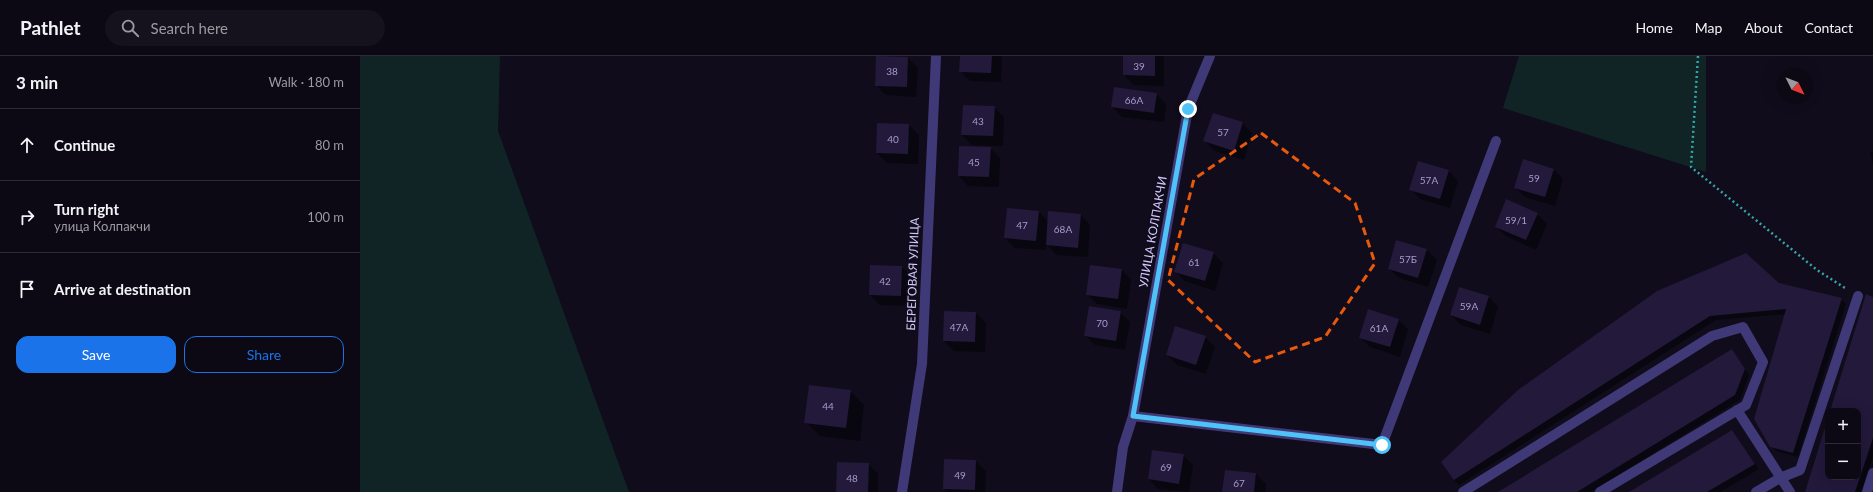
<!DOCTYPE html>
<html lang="en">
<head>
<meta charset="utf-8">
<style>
	body { margin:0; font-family:Lato,sans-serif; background:#15121d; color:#f1f3f6 }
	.controls { position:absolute; right:12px; bottom:12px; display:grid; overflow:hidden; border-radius:8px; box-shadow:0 4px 16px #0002 }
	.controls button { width:36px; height:36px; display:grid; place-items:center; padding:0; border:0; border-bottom:1px solid #2c2a34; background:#0c0914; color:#f1f3f6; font:20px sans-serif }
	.compass { position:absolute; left:1417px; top:12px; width:36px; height:36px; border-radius:50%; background:#0c0914; box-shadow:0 4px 16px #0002; rotate:132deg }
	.stop { position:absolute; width:12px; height:12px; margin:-9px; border:3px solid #4fc3f7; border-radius:50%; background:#fff }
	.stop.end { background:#4fc3f7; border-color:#fff; box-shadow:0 1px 4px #0008 }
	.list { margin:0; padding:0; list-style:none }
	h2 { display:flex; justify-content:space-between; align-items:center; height:52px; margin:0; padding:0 16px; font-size:17px }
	h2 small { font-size:13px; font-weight:400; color:#9a9aa0 }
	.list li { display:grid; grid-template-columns:26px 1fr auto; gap:12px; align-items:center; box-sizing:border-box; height:72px; padding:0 16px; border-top:1px solid #2c2a34 }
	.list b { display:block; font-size:15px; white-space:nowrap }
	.list p { margin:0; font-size:13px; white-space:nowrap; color:#9a9aa0 }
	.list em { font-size:13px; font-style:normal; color:#9a9aa0 }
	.actions { display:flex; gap:8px; padding:12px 16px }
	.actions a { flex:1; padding:9px 0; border:1px solid #1a73e8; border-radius:12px; text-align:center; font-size:14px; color:#1a73e8 }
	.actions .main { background:#1a73e8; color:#fff }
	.icon { flex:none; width:22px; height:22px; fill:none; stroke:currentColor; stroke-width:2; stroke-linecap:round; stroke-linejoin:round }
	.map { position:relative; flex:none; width:1513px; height:436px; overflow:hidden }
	header { display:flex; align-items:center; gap:24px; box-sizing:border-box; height:56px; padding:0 20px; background:#0c0914; border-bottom:1px solid #2c2a34 }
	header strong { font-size:19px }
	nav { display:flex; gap:22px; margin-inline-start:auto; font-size:14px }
	.search { width:280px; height:36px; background:#15121d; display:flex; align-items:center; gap:10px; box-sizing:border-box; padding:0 14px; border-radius:22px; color:#9a9aa0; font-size:15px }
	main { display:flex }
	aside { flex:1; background:#0c0914 }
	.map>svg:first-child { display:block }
	.green { fill:#102425 }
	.shadow { fill:#0007 }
	.building { fill:#22193b }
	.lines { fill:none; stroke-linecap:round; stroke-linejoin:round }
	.path { stroke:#33a6a7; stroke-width:2.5; stroke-dasharray:2 3; stroke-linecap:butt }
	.lane { stroke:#403978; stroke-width:10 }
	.street { stroke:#403978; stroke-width:10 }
	.route { stroke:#4fc3f7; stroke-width:5 }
	.marked { fill:none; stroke:#e8590c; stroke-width:3; stroke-dasharray:8 5; stroke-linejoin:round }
	.labels { text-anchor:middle; stroke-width:3.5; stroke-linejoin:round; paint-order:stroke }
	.number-label { font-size:10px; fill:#a69dcc }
	.street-label { font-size:12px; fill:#d2c9fc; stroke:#100c1b }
</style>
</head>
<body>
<header>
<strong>Pathlet</strong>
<div class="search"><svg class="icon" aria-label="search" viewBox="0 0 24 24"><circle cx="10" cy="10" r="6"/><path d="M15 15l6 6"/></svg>Search here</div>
<nav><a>Home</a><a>Map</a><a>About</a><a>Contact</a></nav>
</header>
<main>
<aside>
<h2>3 min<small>Walk · 180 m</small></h2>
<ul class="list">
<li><svg class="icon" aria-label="ahead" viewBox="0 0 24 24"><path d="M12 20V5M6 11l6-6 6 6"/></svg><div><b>Continue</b></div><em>80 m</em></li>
<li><svg class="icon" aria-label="right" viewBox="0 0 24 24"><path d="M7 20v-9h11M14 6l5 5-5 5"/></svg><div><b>Turn right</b><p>улица Колпакчи</p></div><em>100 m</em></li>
<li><svg class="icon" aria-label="arrive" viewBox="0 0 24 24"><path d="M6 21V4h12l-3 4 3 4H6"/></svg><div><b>Arrive at destination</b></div></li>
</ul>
<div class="actions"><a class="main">Save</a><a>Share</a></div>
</aside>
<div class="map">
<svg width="1513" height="436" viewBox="0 0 1513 436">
	<rect width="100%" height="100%" fill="#100c1b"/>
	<!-- green -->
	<path class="green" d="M0,0H140L138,75L269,436H0Z
		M1159,0H1346V116L1143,52Z"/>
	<!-- shadow -->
	<path class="shadow" d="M601,0H642L641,26L610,25L600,15Z
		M764,0H804V30L774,29L764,19Z
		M548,2L558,12L556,41L526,39L516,29Z
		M796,38L806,48L804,66L762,61L752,51Z
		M634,51L644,61L643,90L612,89L602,79Z
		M882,67L892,77L884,104L855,95L845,85Z
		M518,68L549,69L559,79L558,108L527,107L517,97Z
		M630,92L640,102L639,131L608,130L599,120Z
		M1513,95V108L1510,96Z
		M1193,113L1203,123L1195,150L1165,141L1155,131Z
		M1089,115L1098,125L1090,152L1060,143L1051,133Z
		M679,156L689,166L721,159L730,169L728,201L697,199L687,189L686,194L655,192L645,182Z
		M1177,158L1187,168L1176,194L1146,180L1136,171Z
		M1037,185L1067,194L1077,204L1068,231L1039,222L1029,212Z
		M853,197L863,207L855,235L825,225L815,215Z
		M542,211L552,221L550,250L520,249L510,239Z
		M762,214L771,224L767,253L737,248L727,238Z
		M1418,228L1481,243L1486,248L1438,401L1416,395L1411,390L1426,258L1356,264L1099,429L1094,424L1159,334Z
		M1129,241L1138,251L1130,278L1101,269L1091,259Z
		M1513,242V401L1501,436H1446L1468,364V421H1498V355H1471Z
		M760,256L770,266L765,294L735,289L725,279Z
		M616,257L626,267L625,296L594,295L584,285Z
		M1038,264L1048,273L1040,301L1010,291L1000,281Z
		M845,281L855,291L846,318L817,309L807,299Z
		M1372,294L1389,319L1380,344L1230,436H1140Z
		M490,335L504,349L500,385L460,380L446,366Z
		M1372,375L1399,413L1360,436H1271Z
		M823,399L833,409L829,436L798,433L789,423Z
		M616,405L626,415L625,436H587L584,433Z
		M509,408L518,418V436H477Z
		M865,415L896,418L906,428L905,436H863Z"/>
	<!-- building -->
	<path class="building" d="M516,0L548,1L547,31L515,30Z
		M600,0H632L631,17L599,16Z
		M763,0H795V20L763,19Z
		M754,31L797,37L794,57L751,51Z
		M603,49L635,50L633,80L601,79Z
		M853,57L883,66L874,95L843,85Z
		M517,67L549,68L548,98L516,97Z
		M599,90L631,91L629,121L598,120Z
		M1163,103L1194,113L1185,141L1154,132Z
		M1058,105L1089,114L1080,143L1049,134Z
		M1146,143L1178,157L1166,184L1135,171Z
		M647,152L679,155L676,185L644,182Z
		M688,155L721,158L718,192L686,189Z
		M1036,184L1067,193L1058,222L1028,213Z
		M823,187L854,196L845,225L814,216Z
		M1386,197L1419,227L1482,242L1433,397L1410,391L1394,363L1426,253L1350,260L1094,424L1081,406L1158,334L1297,235Z
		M510,209L542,210L541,240L509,239Z
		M730,209L762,213L758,243L726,239Z
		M1099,231L1129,240L1120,269L1090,259Z
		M1506,238L1513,241V382L1495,436H1445L1468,362V421H1498V355H1470Z
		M729,250L761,255L756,285L724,280Z
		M1008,253L1039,263L1030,291L999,282Z
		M584,255L616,256L615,286L583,285Z
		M815,270L846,280L836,309L806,299Z
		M1372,293L1385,313L1375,339L1217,436H1138Z
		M449,329L491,334L486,372L444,367Z
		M1372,374L1395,408L1347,436H1269Z
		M792,394L824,398L819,428L788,423Z
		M584,403L616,404L615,434L583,433Z
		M477,406L509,407L508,436H476Z
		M865,414L896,417L894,436H862Z"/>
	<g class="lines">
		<!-- path -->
		<path class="path" d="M1338,0L1331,111L1457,214L1485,232"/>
		<!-- lane -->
		<path class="lane" d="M1377,354L1430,436
			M757,436L763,391L773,360L1022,389L1136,85
			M1103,436L1352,280L1383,271L1403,306L1386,349L1240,436
			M1396,436L1420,422L1440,414L1498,240
			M1507,436L1513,417"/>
		<!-- street -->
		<path class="street" d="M773,360L828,53L850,0
			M542,436L562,308L576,0"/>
	</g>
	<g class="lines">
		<!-- route -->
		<path class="route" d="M828,53L773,360L1022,389"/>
	</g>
	<!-- marked area -->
	<path class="marked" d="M901,77L995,147L1015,207L965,281L895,306L808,224L834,123Z"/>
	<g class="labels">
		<!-- number labels -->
		<g class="number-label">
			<text x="779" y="14">39</text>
			<text x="532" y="19">38</text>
			<text x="774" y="48">66А</text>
			<text x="618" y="69">43</text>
			<text x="863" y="80">57</text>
			<text x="533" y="87">40</text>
			<text x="614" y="110">45</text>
			<text x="1174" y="126">59</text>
			<text x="1069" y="128">57А</text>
			<text x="1156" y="168">59/1</text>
			<text x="662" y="173">47</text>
			<text x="703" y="177">68А</text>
			<text x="1048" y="207">57Б</text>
			<text x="834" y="210">61</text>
			<text x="525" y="229">42</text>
			<text x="1109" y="254">59А</text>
			<text x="742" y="271">70</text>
			<text x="599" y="275">47А</text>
			<text x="1019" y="276">61А</text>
			<text x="468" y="354">44</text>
			<text x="806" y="415">69</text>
			<text x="600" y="423">49</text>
			<text x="492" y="426">48</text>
			<text x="879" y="431">67</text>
		</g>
		<!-- street labels -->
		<g class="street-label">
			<text transform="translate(793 176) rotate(-80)" y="4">УЛИЦА КОЛПАКЧИ</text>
			<text transform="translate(553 218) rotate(-88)" y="4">БЕРЕГОВАЯ УЛИЦА</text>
		</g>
	</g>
</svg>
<div class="controls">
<button>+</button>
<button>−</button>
</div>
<svg class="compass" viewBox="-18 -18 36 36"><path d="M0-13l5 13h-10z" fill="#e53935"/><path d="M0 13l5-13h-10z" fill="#9a9aa0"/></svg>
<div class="stop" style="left:1022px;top:389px"></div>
<div class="stop end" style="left:828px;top:53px"></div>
</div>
</main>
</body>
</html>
